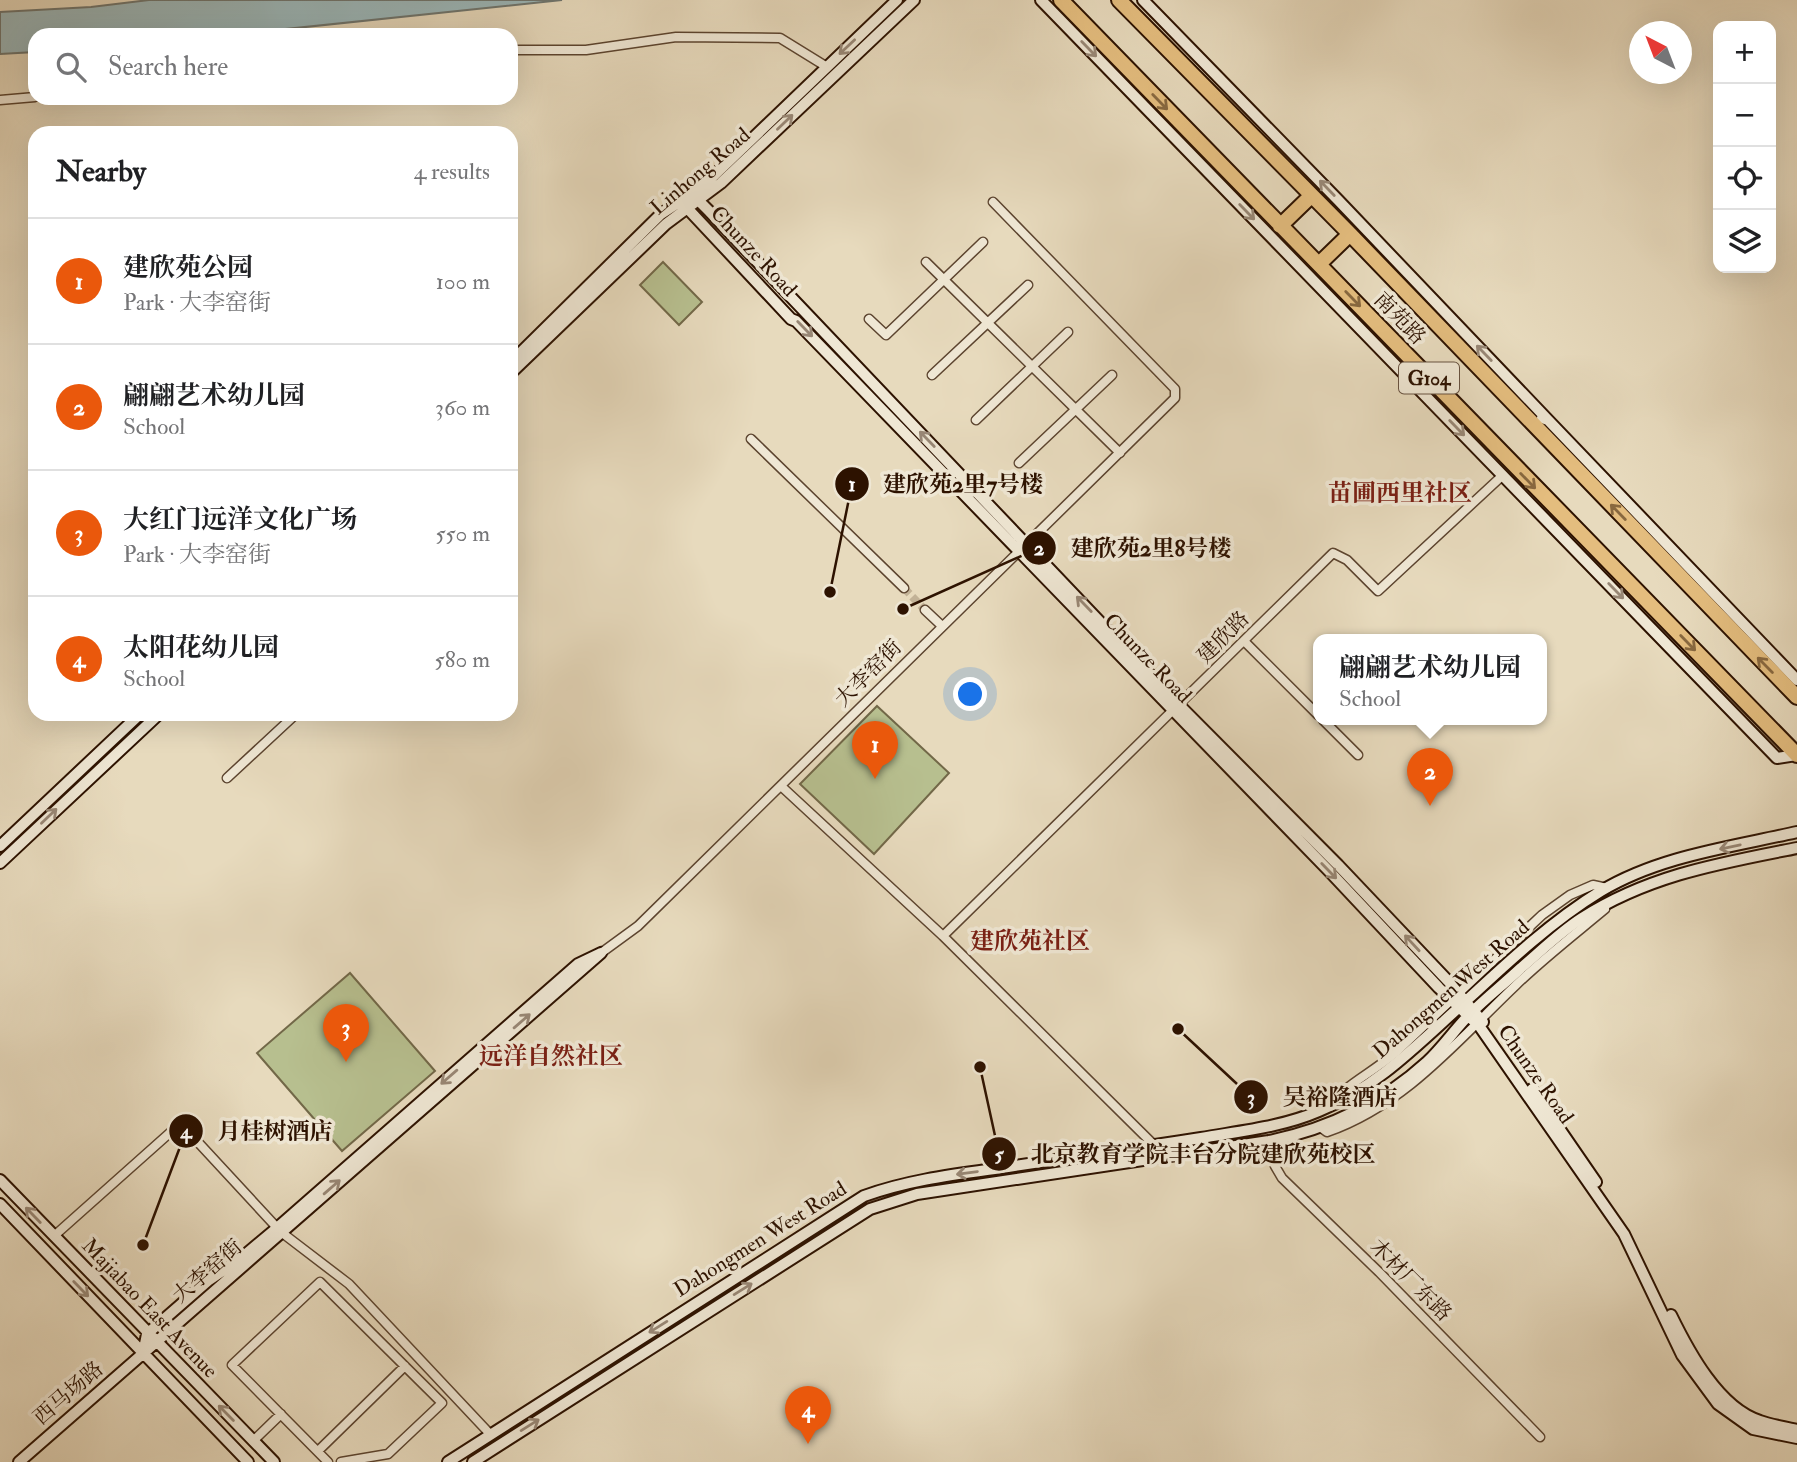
<!DOCTYPE html>
<html lang="en">
<head>
<meta charset="utf-8">
<style>
	body { margin:0; font-family:"IM FELL Double Pica","Noto Serif SC",serif; background:#f2f2f2; color:#202124 }
	.controls { position:absolute; right:21px; top:21px; display:grid; overflow:hidden; border-radius:14px; box-shadow:0 7px 28px #0002 }
	.controls button { width:63px; height:63px; display:grid; place-items:center; padding:0; border:0; border-bottom:2px solid #e0e0e0; background:#fff; color:#202124; font:35px sans-serif }
	.compass { position:absolute; left:1629px; top:21px; width:63px; height:63px; border-radius:50%; background:#fff; box-shadow:0 7px 28px #0002; rotate:318deg }
	.you { position:absolute; left:971px; top:695px; width:24px; height:24px; margin:-18px; border:5px solid #fff; border-radius:50%; background:#1a73e8; box-shadow:0 0 0 10px #1a73e833 }
	.badge { display:grid; place-items:center; width:46px; height:46px; border-radius:50%; background:#ea580c; color:#fff; font-size:23px; font-weight:700 }
	.pin { position:absolute; translate:-50% -58px; filter:drop-shadow(0 2px 4px #0008) }
	.pin::after { content:''; position:absolute; top:37px; width:24px; height:21px; background:inherit; clip-path:polygon(0 0,100% 0,50% 100%) }
	.popup { position:absolute; left:1313px; top:634px; width:234px; height:91px; box-sizing:border-box; display:grid; place-content:center; border-radius:14px; background:#fff; filter:drop-shadow(0 2px 5px #0005); font-size:23px; white-space:nowrap; color:#757577 }
	.popup b { font-size:26px; color:#202124 }
	.popup::after { content:''; position:absolute; left:50%; top:100%; margin-left:-14px; border:14px solid transparent; border-top-color:#fff }
	.list { margin:0; padding:0; list-style:none }
	h2 { display:flex; justify-content:space-between; align-items:center; height:91px; margin:0; padding:0 28px; font-size:30px }
	h2 small { font-size:23px; font-weight:400; color:#757577 }
	.list li { display:grid; grid-template-columns:46px 1fr auto; gap:21px; align-items:center; box-sizing:border-box; height:126px; padding:0 28px; border-top:2px solid #e0e0e0 }
	.list b { display:block; font-size:26px; white-space:nowrap }
	.list p { margin:0; font-size:23px; white-space:nowrap; color:#757577 }
	.list em { font-size:23px; font-style:normal; color:#757577 }
	.icon { flex:none; width:38px; height:38px; fill:none; stroke:currentColor; stroke-width:2; stroke-linecap:round; stroke-linejoin:round }
	.map { position:relative; flex:none; width:1797px; height:1462px; overflow:hidden }
	.search { position:absolute; background:#fff; box-shadow:0 7px 28px #0002; left:28px; top:28px; width:490px; height:77px; display:flex; align-items:center; gap:18px; box-sizing:border-box; padding:0 24px; border-radius:21px; color:#757577; font-size:26px }
	.panel { position:absolute; background:#fff; box-shadow:0 7px 28px #0002; left:28px; top:126px; width:490px; height:595px; border-radius:21px }
	.map>svg:first-child { display:block }
	.green { fill:#b7bf8f; stroke:#726848; stroke-width:2 }
	.water { fill:#9bb8bb; stroke:#6f7670; stroke-width:2 }
	.lines { fill:none; stroke-linecap:round; stroke-linejoin:round }
	.street-tunnel { stroke:#c2b297; stroke-width:8; stroke-dasharray:8 4; stroke-linecap:butt }
	.street-casing { stroke:#5c442f; stroke-width:11 }
	.secondary-casing { stroke:#2d1200; stroke-width:14 }
	.highway-casing { stroke:#2d1200; stroke-width:18 }
	.street { stroke:#efe7d4; stroke-width:8 }
	.secondary { stroke:#efe7d4; stroke-width:10 }
	.highway { stroke:#e4bd7e; stroke-width:14 }
	.oneway { stroke:#988775 }
	.oneway2 { stroke:#88683f }
	.labels { text-anchor:middle; stroke-width:7; stroke-linejoin:round; paint-order:stroke }
	.shield { fill:#efe7d4; stroke:#675240; stroke-width:2 }
	.shield-label { font-size:19px; font-weight:bold; fill:#2d1200 }
	.street-label { font-size:21px; fill:#2d1200; stroke:#efe7d4 }
	.quarter-label { font-size:24px; font-weight:bold; fill:#7a1f14; stroke:#efe7d4 }
	.leader { fill:none; stroke:#2d1200; stroke-width:2.5 }
	.callout-dot { fill:#2d1200; stroke:#efe7d4; stroke-width:2.5 }
	.mark-label { font-size:21px; text-anchor:middle; font-weight:bold; fill:#fff }
	.callout-label { font-size:23px; text-anchor:middle; font-weight:bold; fill:#2d1200; stroke:#efe7d4; stroke-width:7; stroke-linejoin:round; paint-order:stroke }
</style>
</head>
<body>
<div class="map">
<svg width="1797" height="1462" viewBox="0 0 1797 1462">
	<rect width="100%" height="100%" fill="#e7dabd"/>
	<filter id="stains"><feTurbulence type="fractalNoise" baseFrequency=".00286" numOctaves="4"/><feColorMatrix values="0 0 0 0 .2 0 0 0 0 .09 0 0 0 0 .02 0 0 0 .5 -.17"/></filter>
	<radialGradient id="worn" r=".72"><stop offset=".6" stop-color="#630" stop-opacity="0"/><stop offset="1" stop-color="#630" stop-opacity=".3"/></radialGradient>
	<!-- green -->
	<path class="green" d="M663,262L702,302L679,325L640,285Z
		M877,706L949,773L874,854L800,784Z
		M350,973L435,1071L342,1151L257,1053Z"/>
	<!-- water -->
	<path class="water" d="M149,0H562L229,35H35V52L0,54V12L91,7Z"/>
	<g class="lines">
		<!-- street-tunnel -->
		<path class="street-tunnel" d="M904,588L925,610"/>
		<defs>
			<path id="street" d="M511,50H586L676,37L780,38L827,67
				M0,100L35,97
				M926,262L1120,453
				M869,319L886,335L983,242
				M932,375L1028,285
				M976,420L1068,332
				M751,439L904,588
				M1019,463L1112,375
				M925,610L942,626
				M1244,641L1318,715
				M1323,720L1358,755
				M227,778L296,714
				M781,786L943,936L1154,1145
				M943,936L1333,553L1347,560L1378,591L1503,475
				M601,953L638,926L1175,398V389L993,202
				M1328,1105C1347,1084 1373,1072 1394,1054L1542,915L1570,895L1593,885L1607,888
				M1320,1127L1327,1132C1405,1105 1458,1040 1516,985C1544,958 1575,934 1605,909
				M1269,1141L1275,1166L1282,1178L1379,1272L1540,1437
				M54,1236L173,1130L183,1126L281,1232L349,1284L490,1434
				M253,1441L281,1414
				M318,1451L405,1366
				M328,1462L232,1365L320,1282L442,1403L388,1454L341,1462"/>
			<path id="secondary" d="M1041,0L1777,758L1797,755
				M1143,0L1338,200L1548,420
				M687,196L688,209L791,319L796,321L1330,872L1439,988L1480,1027L1624,1234L1682,1355L1718,1404L1753,1429L1797,1438
				M687,196L699,201L709,211L1179,705L1338,865L1448,981L1483,1022
				M511,362L661,214L703,186L897,0
				M511,373L666,224L721,183L914,0
				M1542,418L1548,420L1797,680
				M0,846L140,714
				M0,863L159,714
				M1532,1089L1596,1182
				M0,1180L274,1462
				M0,1204L248,1462
				M1671,1315C1689,1352 1719,1408 1760,1421C1771,1425 1785,1427 1797,1430
				M19,1462L601,953L578,964L277,1228L240,1259L209,1280L147,1334L143,1354
				M448,1462L864,1196C911,1179 959,1174 1008,1167C1073,1157 1137,1148 1201,1138C1241,1131 1282,1127 1319,1111C1378,1087 1420,1042 1466,1001C1508,962 1552,921 1601,891C1659,856 1731,847 1797,832
				M473,1462L870,1209L917,1194L1269,1141C1328,1129 1382,1103 1427,1062C1443,1047 1455,1029 1470,1014C1486,998 1504,984 1521,968C1541,951 1560,932 1582,918C1649,875 1721,863 1797,848"/>
			<path id="highway" d="M1061,0L1797,755
				M1119,0L1350,234L1797,697
				M1280,226L1311,196
				M1319,264L1350,234"/>
		</defs>
		<!-- street casing -->
		<use href="#street" class="street-casing"/>
		<!-- secondary casing -->
		<use href="#secondary" class="secondary-casing"/>
		<!-- highway casing -->
		<use href="#highway" class="highway-casing"/>
		<!-- street -->
		<use href="#street" class="street"/>
		<!-- secondary -->
		<use href="#secondary" class="secondary"/>
		<!-- highway -->
		<use href="#highway" class="highway"/>
	</g>
	<!-- one-way arrows -->
	<defs><path id="oneway-shaft" d="M-6 0H5M1.5-3L5.5 0L1.5 3" fill="none" stroke-width="1.6" stroke-linecap="round" stroke-linejoin="round" transform="scale(1.75)"/></defs>
	<g class="oneway">
		<use href="#oneway-shaft" transform="translate(847 47) rotate(137)"/>
		<use href="#oneway-shaft" transform="translate(1089 49) rotate(46)"/>
		<use href="#oneway-shaft" transform="translate(785 122) rotate(-44)"/>
		<use href="#oneway-shaft" transform="translate(1327 188) rotate(-134)"/>
		<use href="#oneway-shaft" transform="translate(1247 212) rotate(46)"/>
		<use href="#oneway-shaft" transform="translate(805 329) rotate(46)"/>
		<use href="#oneway-shaft" transform="translate(1484 353) rotate(-134)"/>
		<use href="#oneway-shaft" transform="translate(1457 428) rotate(46)"/>
		<use href="#oneway-shaft" transform="translate(927 439) rotate(-134)"/>
		<use href="#oneway-shaft" transform="translate(1616 591) rotate(46)"/>
		<use href="#oneway-shaft" transform="translate(1084 604) rotate(-134)"/>
		<use href="#oneway-shaft" transform="translate(49 816) rotate(-44)"/>
		<use href="#oneway-shaft" transform="translate(1730 847) rotate(168)"/>
		<use href="#oneway-shaft" transform="translate(1329 871) rotate(46)"/>
		<use href="#oneway-shaft" transform="translate(1412 943) rotate(-133)"/>
		<use href="#oneway-shaft" transform="translate(522 1021) rotate(-41)"/>
		<use href="#oneway-shaft" transform="translate(449 1077) rotate(139)"/>
		<use href="#oneway-shaft" transform="translate(967 1173) rotate(172)"/>
		<use href="#oneway-shaft" transform="translate(332 1187) rotate(-41)"/>
		<use href="#oneway-shaft" transform="translate(33 1215) rotate(-134)"/>
		<use href="#oneway-shaft" transform="translate(81 1289) rotate(46)"/>
		<use href="#oneway-shaft" transform="translate(743 1289) rotate(-32)"/>
		<use href="#oneway-shaft" transform="translate(658 1327) rotate(148)"/>
		<use href="#oneway-shaft" transform="translate(226 1413) rotate(-135)"/>
		<use href="#oneway-shaft" transform="translate(530 1425) rotate(-32)"/>
	</g>
	<g class="oneway2">
		<use href="#oneway-shaft" transform="translate(1160 102) rotate(46)"/>
		<use href="#oneway-shaft" transform="translate(1353 299) rotate(46)"/>
		<use href="#oneway-shaft" transform="translate(1528 481) rotate(46)"/>
		<use href="#oneway-shaft" transform="translate(1618 512) rotate(-134)"/>
		<use href="#oneway-shaft" transform="translate(1688 643) rotate(46)"/>
		<use href="#oneway-shaft" transform="translate(1765 665) rotate(-135)"/>
	</g>
	<g class="labels">
		<!-- shield labels -->
		<rect class="shield" x="1399" y="362.5" width="60" height="31" rx="5"/>
		<g class="shield-label">
			<text x="1429" y="385">G104</text>
		</g>
		<!-- street labels -->
		<g class="street-label">
			<text transform="translate(700 171) rotate(-40)" y="7">Linhong Road</text>
			<text transform="translate(754 251) rotate(47)" y="7">Chunze Road</text>
			<text transform="translate(1400 318) rotate(46)" y="7">南苑路</text>
			<text transform="translate(1223 637) rotate(-45)" y="7">建欣路</text>
			<text transform="translate(1148 658) rotate(46)" y="7">Chunze Road</text>
			<text transform="translate(868 673) rotate(-45)" y="7">大李窑街</text>
			<text transform="translate(1451 989) rotate(-41)" y="7">Dahongmen West Road</text>
			<text transform="translate(1536 1074) rotate(55)" y="7">Chunze Road</text>
			<text transform="translate(760 1239) rotate(-32)" y="7">Dahongmen West Road</text>
			<text transform="translate(207 1271) rotate(-41)" y="7">大李窑街</text>
			<text transform="translate(1411 1280) rotate(45)" y="7">木材厂东路</text>
			<text transform="translate(150 1308) rotate(46)" y="7">Majiabao East Avenue</text>
			<text transform="translate(68 1393) rotate(-41)" y="7">西马场路</text>
		</g>
		<!-- quarter labels -->
		<g class="quarter-label">
			<text x="1400" y="501">苗圃西里社区</text>
			<text x="1030" y="949">建欣苑社区</text>
			<text x="551" y="1064">远洋自然社区</text>
		</g>
	</g>
	<!-- callouts -->
	<path class="leader" d="M830 592L852 484M903 609L1039 548M1178 1029L1251 1097M143 1245L186 1131M980 1067L999 1154"/>
	<g class="callout-dot">
		<circle cx="830" cy="592" r="7"/>
		<circle cx="903" cy="609" r="7"/>
		<circle cx="1178" cy="1029" r="7"/>
		<circle cx="143" cy="1245" r="7"/>
		<circle cx="980" cy="1067" r="7"/>
		<circle cx="852" cy="484" r="18"/>
		<circle cx="1039" cy="548" r="18"/>
		<circle cx="1251" cy="1097" r="18"/>
		<circle cx="186" cy="1131" r="18"/>
		<circle cx="999" cy="1154" r="18"/>
	</g>
	<g class="mark-label">
		<text x="852" y="491">1</text>
		<text x="1039" y="555">2</text>
		<text x="1251" y="1104">3</text>
		<text x="186" y="1138">4</text>
		<text x="999" y="1161">5</text>
	</g>
	<g class="callout-label">
		<text x="963" y="492">建欣苑2里7号楼</text>
		<text x="1151" y="556">建欣苑2里8号楼</text>
		<text x="1340" y="1105">吴裕隆酒店</text>
		<text x="275" y="1139">月桂树酒店</text>
		<text x="1203" y="1162">北京教育学院丰台分院建欣苑校区</text>
	</g>
	<rect width="100%" height="100%" filter="url(#stains)"/>
	<rect width="100%" height="100%" fill="url(#worn)"/>
</svg>
<div class="controls">
<button>+</button>
<button>−</button>
<button><svg class="icon" aria-label="locate" viewBox="0 0 24 24"><circle cx="12" cy="12" r="6"/><path d="M12 2v4M12 18v4M2 12h4M18 12h4"/></svg></button>
<button><svg class="icon" aria-label="layers" viewBox="0 0 24 24"><path d="M12 4l9 5-9 5-9-5zM3 14l9 5 9-5"/></svg></button>
</div>
<svg class="compass" viewBox="-18 -18 36 36"><path d="M0-13l5 13h-10z" fill="#e53935"/><path d="M0 13l5-13h-10z" fill="#757577"/></svg>
<div class="you"></div>
<div class="pin badge" style="left:875px;top:779px">1</div>
<div class="pin badge" style="left:1430px;top:806px">2</div>
<div class="popup"><b>翩翩艺术幼儿园</b>School</div>
<div class="pin badge" style="left:346px;top:1062px">3</div>
<div class="pin badge" style="left:808px;top:1444px">4</div>
<div class="search"><svg class="icon" aria-label="search" viewBox="0 0 24 24"><circle cx="10" cy="10" r="6"/><path d="M15 15l6 6"/></svg>Search here</div>
<section class="panel">
<h2>Nearby<small>4 results</small></h2>
<ul class="list">
<li><span class="badge">1</span><div><b>建欣苑公园</b><p>Park · 大李窑街</p></div><em>100 m</em></li>
<li><span class="badge">2</span><div><b>翩翩艺术幼儿园</b><p>School</p></div><em>360 m</em></li>
<li><span class="badge">3</span><div><b>大红门远洋文化广场</b><p>Park · 大李窑街</p></div><em>550 m</em></li>
<li><span class="badge">4</span><div><b>太阳花幼儿园</b><p>School</p></div><em>580 m</em></li>
</ul>
</section>
</div>
</body>
</html>
